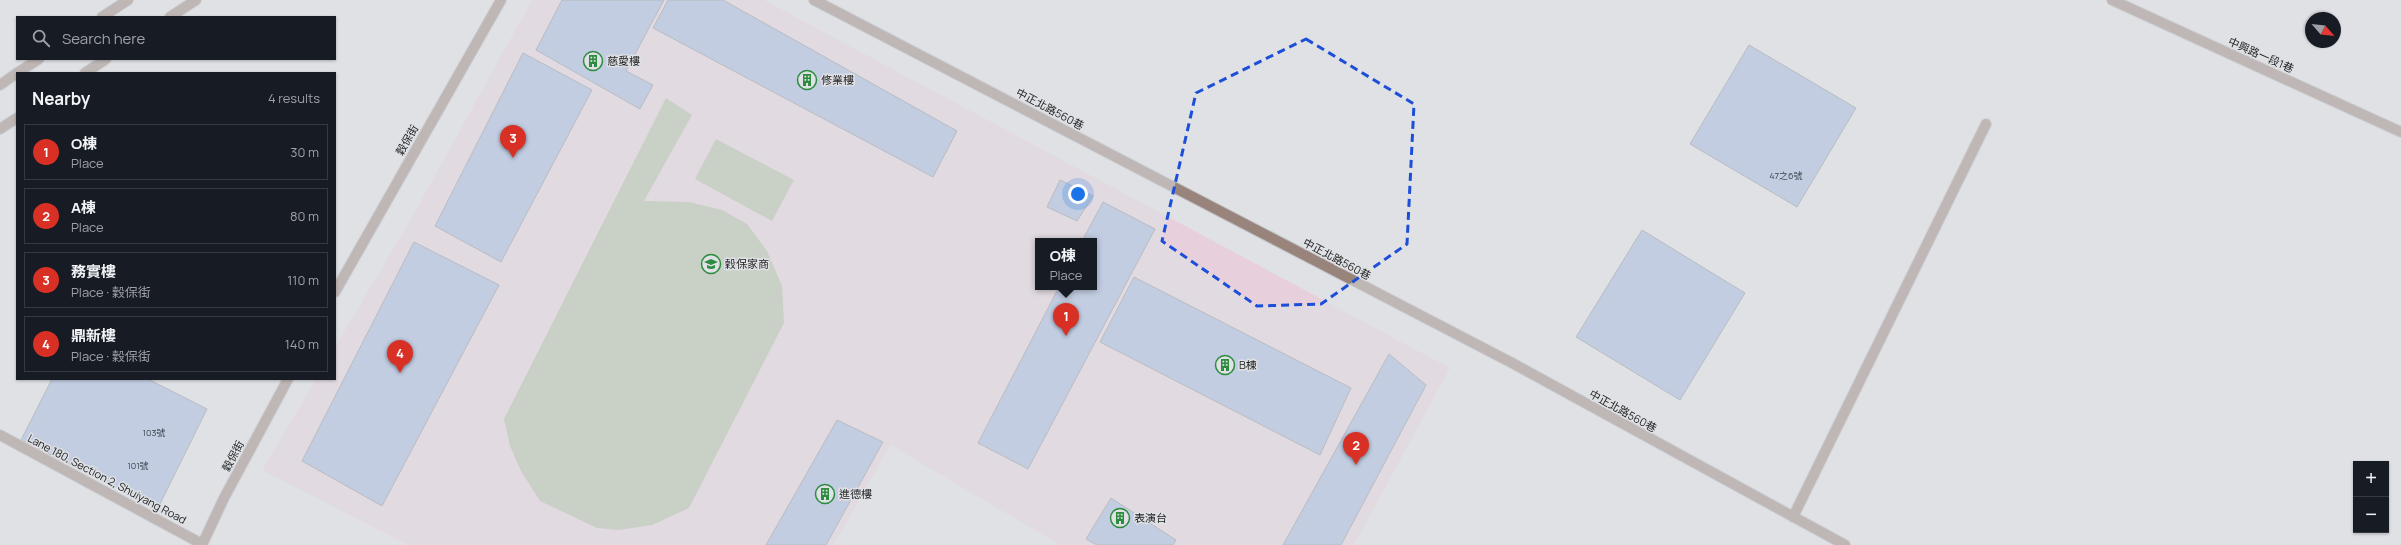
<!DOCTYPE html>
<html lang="en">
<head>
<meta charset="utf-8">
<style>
	body { margin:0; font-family:Manrope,"Noto Sans TC",sans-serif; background:#242831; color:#f1f3f6 }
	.controls { position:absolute; right:12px; bottom:12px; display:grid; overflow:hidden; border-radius:0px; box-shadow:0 1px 3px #0004 }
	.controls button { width:36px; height:36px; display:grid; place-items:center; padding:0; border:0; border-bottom:1px solid #363941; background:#171b24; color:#f1f3f6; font:20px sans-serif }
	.compass { position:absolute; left:2305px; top:12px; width:36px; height:36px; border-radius:50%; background:#171b24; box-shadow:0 1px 3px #0004; rotate:118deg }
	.you { position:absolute; left:1078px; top:194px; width:14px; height:14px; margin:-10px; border:3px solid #fff; border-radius:50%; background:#1a73e8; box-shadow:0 0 0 6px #1a73e833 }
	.badge { display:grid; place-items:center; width:26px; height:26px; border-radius:50%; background:#d93025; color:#fff; font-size:13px; font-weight:700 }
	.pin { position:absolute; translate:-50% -33px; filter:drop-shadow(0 1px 2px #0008) }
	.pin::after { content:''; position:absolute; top:21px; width:14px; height:12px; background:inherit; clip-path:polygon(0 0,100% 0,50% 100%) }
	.popup { position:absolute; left:1035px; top:238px; width:62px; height:52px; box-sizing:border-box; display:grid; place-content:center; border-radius:0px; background:#171b24; filter:drop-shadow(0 1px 3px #0005); font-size:13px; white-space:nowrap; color:#9ea1a6 }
	.popup b { font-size:15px; color:#f1f3f6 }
	.popup::after { content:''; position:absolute; left:50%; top:100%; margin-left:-8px; border:8px solid transparent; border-top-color:#171b24 }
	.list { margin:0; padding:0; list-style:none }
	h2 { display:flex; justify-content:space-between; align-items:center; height:52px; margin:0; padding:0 16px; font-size:17px }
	h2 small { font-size:13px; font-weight:400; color:#9ea1a6 }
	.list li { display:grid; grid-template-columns:26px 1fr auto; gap:12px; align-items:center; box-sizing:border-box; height:56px; margin:0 8px 8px; padding:0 8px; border:1px solid #363941; border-radius:0px }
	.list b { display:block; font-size:15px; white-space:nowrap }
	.list p { margin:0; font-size:13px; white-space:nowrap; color:#9ea1a6 }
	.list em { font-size:13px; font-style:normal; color:#9ea1a6 }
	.icon { flex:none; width:22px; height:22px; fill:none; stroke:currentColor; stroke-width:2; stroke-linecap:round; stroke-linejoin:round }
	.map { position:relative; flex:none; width:2401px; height:545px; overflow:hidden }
	.search { position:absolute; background:#171b24; box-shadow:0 1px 3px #0004; left:16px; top:16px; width:320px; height:44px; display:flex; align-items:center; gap:10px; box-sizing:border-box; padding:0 14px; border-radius:0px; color:#9ea1a6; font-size:15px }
	.panel { position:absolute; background:#171b24; box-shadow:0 1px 3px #0004; left:16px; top:72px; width:320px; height:308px; border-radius:0px }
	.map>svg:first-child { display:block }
	.education { fill:#e7d0db; fill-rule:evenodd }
	.green { fill:#b0ba9f }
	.building { fill:#9fb4dd; stroke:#8c8e92 }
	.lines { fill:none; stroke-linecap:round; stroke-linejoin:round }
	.minor-casing { stroke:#bcbec2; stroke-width:12 }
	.minor { stroke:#99847c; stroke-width:10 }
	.marked { fill:none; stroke:#1d4ed8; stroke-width:3; stroke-dasharray:8 5; stroke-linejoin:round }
	.labels { text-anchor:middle; stroke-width:3; stroke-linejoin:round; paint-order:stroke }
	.number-label { font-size:9px; fill:#3f4550 }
	.street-label { font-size:11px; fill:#1f2021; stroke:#dfe1e5 }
	.poi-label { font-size:11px; fill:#1f2021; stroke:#dfe1e5; text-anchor:start }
</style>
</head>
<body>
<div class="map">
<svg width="2401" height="545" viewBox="0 0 2401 545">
	<rect width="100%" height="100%" fill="#dfe1e5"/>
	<!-- education -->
	<path class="education" d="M532,0H764L1450,368L1354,545H1060L890,445L834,545H408L262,470L316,379H335V347L407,226ZM1038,241H1094V287H1038Z"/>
	<!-- green -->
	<path class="green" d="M666,98L692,115L644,201L689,202L722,210L747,224L767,251L782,286L784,323L689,508L652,525L619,530L597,528L540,501L521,471L510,446L504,419Z
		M716,139L794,180L772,221L695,179Z"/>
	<!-- building -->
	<path class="building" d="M562,0H664L626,71L653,85L640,109L536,50Z
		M668,0H723L957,131L933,177L653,28Z
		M1749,45L1856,108L1797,207L1690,144Z
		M523,53L592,90L501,262L435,226Z
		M1060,180L1093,196L1077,221L1047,207Z
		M1103,202L1155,229L1028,469L978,443L1059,287H1094V241H1082Z
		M1642,230L1745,293L1680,400L1576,337Z
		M414,242L499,285L382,506L302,461Z
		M1134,277L1351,388L1320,455L1100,342Z
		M1389,354L1426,385L1341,545H1283Z
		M52,379H148L207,409L158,508L21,440Z
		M837,420L883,442L826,545H766Z
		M1111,498L1176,540L1173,545H1097L1086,539Z"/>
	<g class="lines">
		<defs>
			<path id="minor" d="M814,0L1514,364L1845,545
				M2112,0L2401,132
				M102,17L128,0
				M170,17L196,0
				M17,73L39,59
				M85,73L106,59
				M0,85L17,73
				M0,129L17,118
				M335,292L501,0
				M0,435L202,544
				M1793,517L1986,124
				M202,545L224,498L288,379"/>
		</defs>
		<!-- minor casing -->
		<use href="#minor" class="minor-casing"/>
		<!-- minor -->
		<use href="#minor" class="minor"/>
	</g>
	<!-- marked area -->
	<path d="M0 0H2401V545H0ZM1306,39L1414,104L1407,244L1321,304L1257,306L1162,241L1196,93Z" fill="#dfe1e5" fill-opacity=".55" fill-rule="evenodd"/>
	<path class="marked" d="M1306,39L1414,104L1407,244L1321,304L1257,306L1162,241L1196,93Z"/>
	<!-- icons -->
	<defs>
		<symbol id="building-ring" viewBox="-11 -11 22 22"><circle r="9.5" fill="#dfe1e5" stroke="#2c8c3f" stroke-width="1.5"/><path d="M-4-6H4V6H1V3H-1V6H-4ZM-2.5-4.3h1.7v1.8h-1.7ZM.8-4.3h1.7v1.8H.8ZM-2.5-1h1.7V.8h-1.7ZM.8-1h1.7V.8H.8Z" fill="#2c8c3f"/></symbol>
		<symbol id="school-ring" viewBox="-11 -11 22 22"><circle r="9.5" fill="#dfe1e5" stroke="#2c8c3f" stroke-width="1.5"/><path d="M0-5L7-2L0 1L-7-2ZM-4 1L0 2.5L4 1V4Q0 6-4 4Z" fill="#2c8c3f"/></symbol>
	</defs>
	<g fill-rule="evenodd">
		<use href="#building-ring" x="582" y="50" width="22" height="22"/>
		<use href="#building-ring" x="796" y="69" width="22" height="22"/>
		<use href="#school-ring" x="700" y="253" width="22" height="22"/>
		<use href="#building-ring" x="1214" y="354" width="22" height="22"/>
		<use href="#building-ring" x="814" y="483" width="22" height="22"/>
		<use href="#building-ring" x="1109" y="507" width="22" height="22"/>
	</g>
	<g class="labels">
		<!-- number labels -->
		<g class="number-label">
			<text x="1786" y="179">47之6號</text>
			<text x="154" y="436">103號</text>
			<text x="138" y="469">101號</text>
		</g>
		<!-- street labels -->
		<g class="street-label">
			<text transform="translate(2261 55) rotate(24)" y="4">中興路一段1巷</text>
			<text transform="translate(1050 109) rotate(28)" y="4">中正北路560巷</text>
			<text transform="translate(407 140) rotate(-60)" y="4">穀保街</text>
			<text transform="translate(1337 259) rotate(28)" y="4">中正北路560巷</text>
			<text transform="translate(1623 411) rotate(29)" y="4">中正北路560巷</text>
			<text transform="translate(233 456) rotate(-62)" y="4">穀保街</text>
			<text transform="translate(107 479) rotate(28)" y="4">Lane 180, Section 2, Shuiyang Road</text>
		</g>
		<!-- poi labels -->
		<g class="poi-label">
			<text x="607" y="65">慈愛樓</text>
			<text x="821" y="84">修業樓</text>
			<text x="725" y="268">穀保家商</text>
			<text x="1239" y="369">B棟</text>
			<text x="839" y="498">進德樓</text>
			<text x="1134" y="522">表演台</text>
		</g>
	</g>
</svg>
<div class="controls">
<button>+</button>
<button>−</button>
</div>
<svg class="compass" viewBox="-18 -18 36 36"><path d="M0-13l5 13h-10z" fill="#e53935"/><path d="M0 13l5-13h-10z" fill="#9ea1a6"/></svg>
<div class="you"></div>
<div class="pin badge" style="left:1066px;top:336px">1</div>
<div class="popup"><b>O棟</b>Place</div>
<div class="pin badge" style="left:1356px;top:465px">2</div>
<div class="pin badge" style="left:513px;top:158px">3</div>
<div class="pin badge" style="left:400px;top:373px">4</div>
<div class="search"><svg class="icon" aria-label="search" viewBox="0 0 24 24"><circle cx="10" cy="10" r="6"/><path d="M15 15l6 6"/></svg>Search here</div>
<section class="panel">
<h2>Nearby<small>4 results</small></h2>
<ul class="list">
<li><span class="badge">1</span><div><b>O棟</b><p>Place</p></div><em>30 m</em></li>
<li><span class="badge">2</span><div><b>A棟</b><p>Place</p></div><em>80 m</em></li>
<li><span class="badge">3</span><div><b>務實樓</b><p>Place · 穀保街</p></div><em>110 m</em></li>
<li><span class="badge">4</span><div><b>鼎新樓</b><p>Place · 穀保街</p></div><em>140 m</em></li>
</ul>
</section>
</div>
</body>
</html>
